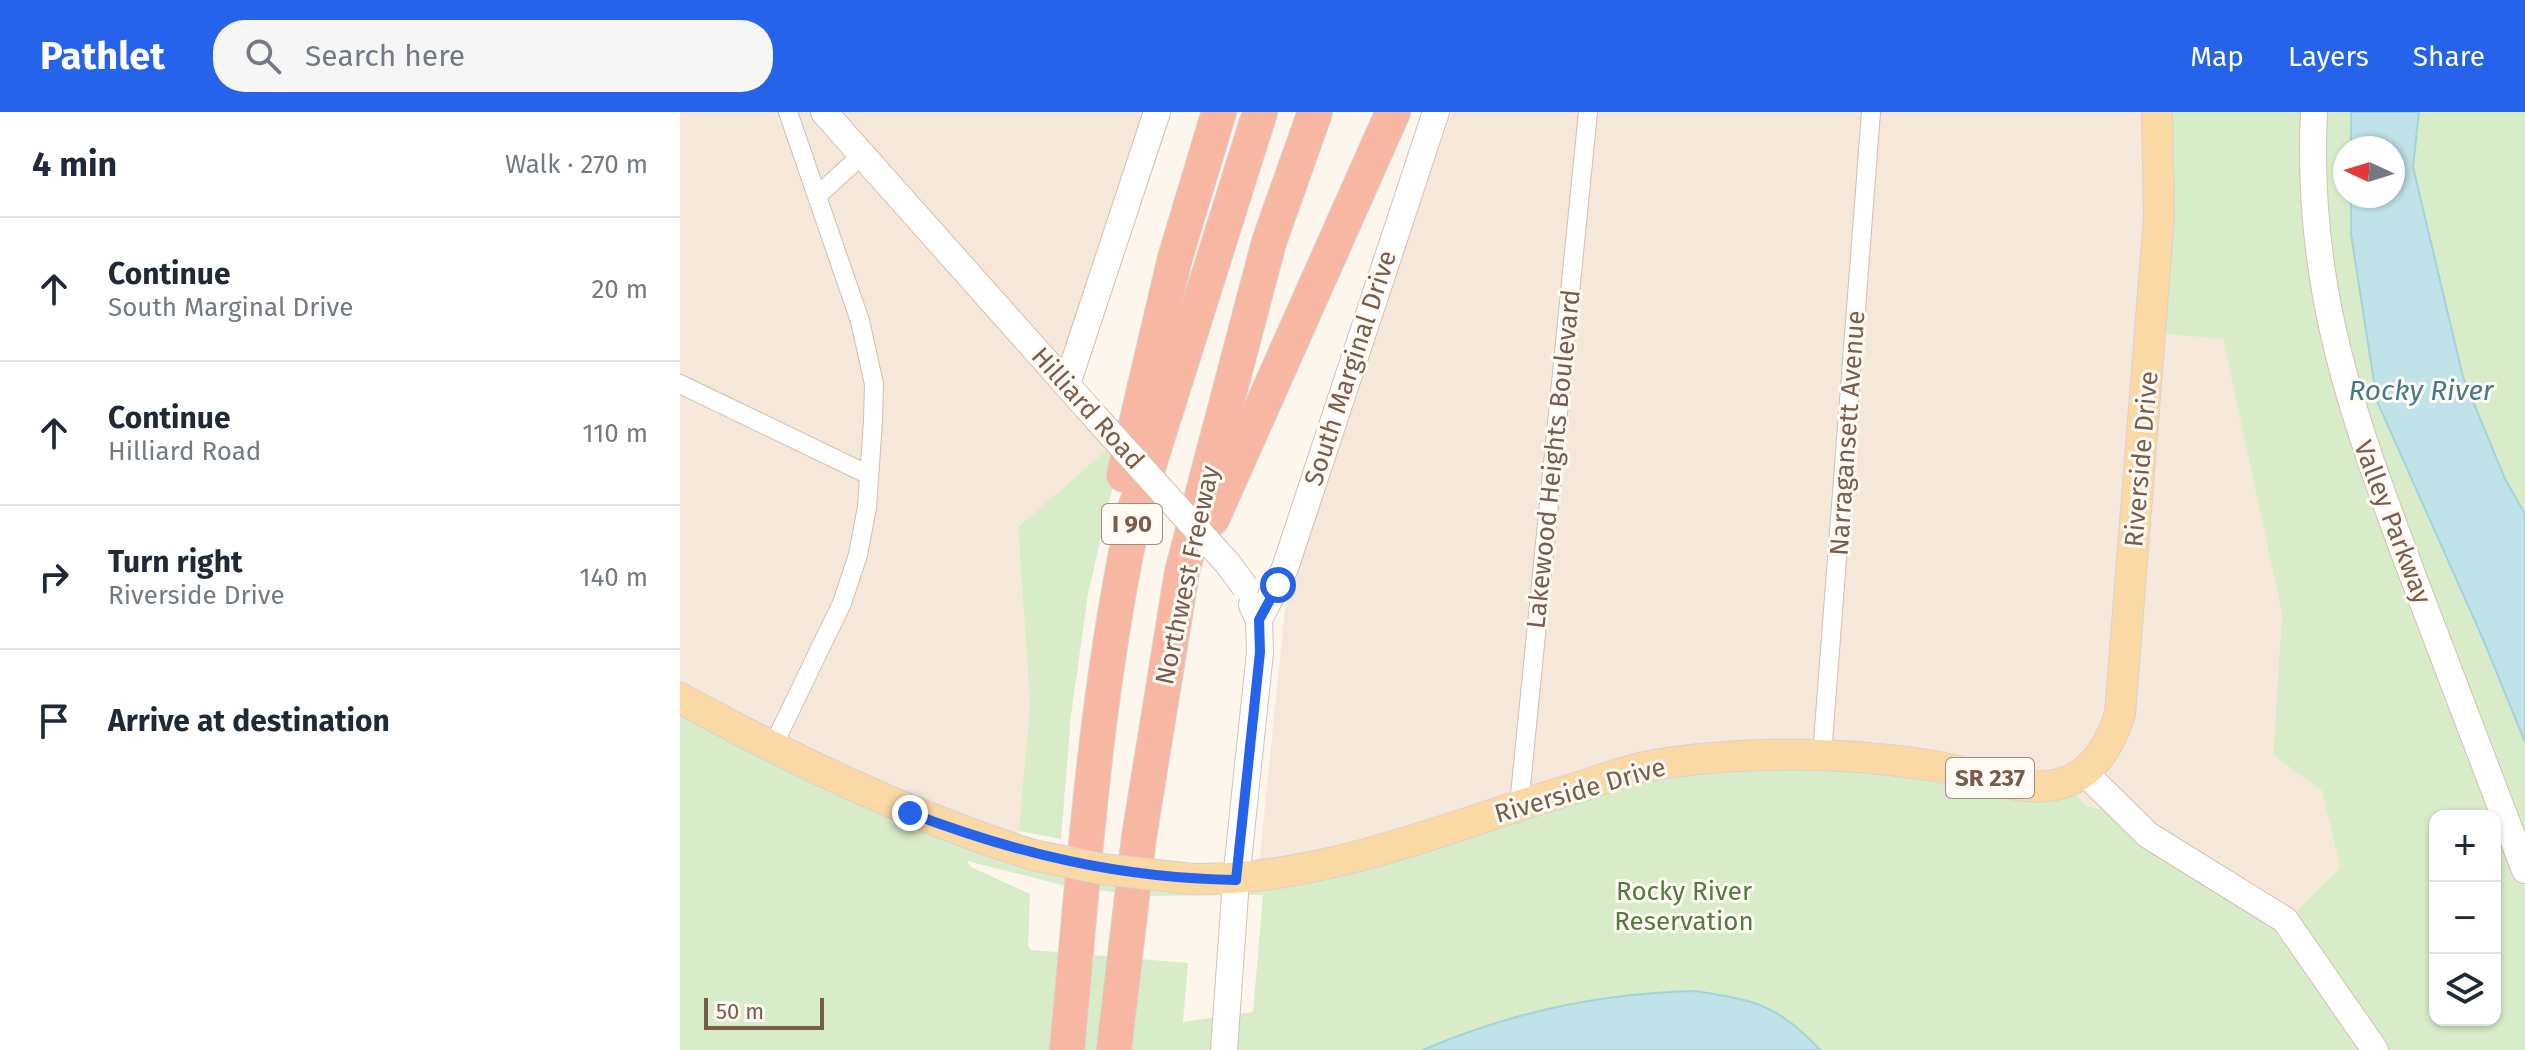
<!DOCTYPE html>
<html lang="en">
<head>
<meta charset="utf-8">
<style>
	body { margin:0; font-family:"Fira Sans",sans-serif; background:#f6f6f7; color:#1f2937 }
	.controls { position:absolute; right:24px; bottom:24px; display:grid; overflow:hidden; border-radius:16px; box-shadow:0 2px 6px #0004 }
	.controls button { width:72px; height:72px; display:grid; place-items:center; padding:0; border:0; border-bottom:2px solid #e0e1e3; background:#fff; color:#1f2937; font:40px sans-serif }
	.compass { position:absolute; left:1653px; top:24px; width:72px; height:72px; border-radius:50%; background:#fff; box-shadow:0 2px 6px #0004; rotate:274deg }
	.scale { position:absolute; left:24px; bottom:20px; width:120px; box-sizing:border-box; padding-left:8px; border:4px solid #7a5c4d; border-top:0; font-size:22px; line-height:28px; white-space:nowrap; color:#7a5c4d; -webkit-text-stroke:6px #fffaf3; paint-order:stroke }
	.stop { position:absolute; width:24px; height:24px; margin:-18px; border:6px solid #2563eb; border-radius:50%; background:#fff }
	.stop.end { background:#2563eb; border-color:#fff; box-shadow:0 2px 8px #0008 }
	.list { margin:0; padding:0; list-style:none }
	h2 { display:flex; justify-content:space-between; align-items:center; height:104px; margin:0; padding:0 32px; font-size:34px }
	h2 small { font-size:26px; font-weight:400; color:#747a83 }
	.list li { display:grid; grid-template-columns:52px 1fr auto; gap:24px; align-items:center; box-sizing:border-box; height:144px; padding:0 32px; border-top:2px solid #e0e1e3 }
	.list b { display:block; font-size:30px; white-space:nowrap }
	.list p { margin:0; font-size:26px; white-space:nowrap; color:#747a83 }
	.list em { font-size:26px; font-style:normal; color:#747a83 }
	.icon { flex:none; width:44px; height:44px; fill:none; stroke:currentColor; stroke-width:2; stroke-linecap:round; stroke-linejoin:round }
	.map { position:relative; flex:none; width:1845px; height:938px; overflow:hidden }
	header { display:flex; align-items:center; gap:48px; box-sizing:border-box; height:112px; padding:0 40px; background:#2563eb; color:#fff }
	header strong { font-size:38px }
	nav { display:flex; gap:44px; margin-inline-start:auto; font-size:28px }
	.search { width:560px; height:72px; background:#f6f6f7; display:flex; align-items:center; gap:20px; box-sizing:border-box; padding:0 28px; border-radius:32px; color:#747a83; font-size:30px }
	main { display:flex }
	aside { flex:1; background:#fff }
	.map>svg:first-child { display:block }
	.residential { fill:#f5e8da }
	.green { fill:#d8ecc9; fill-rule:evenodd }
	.water { fill:#bfe3e8; stroke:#a5d3da; stroke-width:2 }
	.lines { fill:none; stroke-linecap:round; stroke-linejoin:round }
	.street-casing { stroke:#d1beb0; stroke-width:20 }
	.secondary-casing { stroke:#d6c0b0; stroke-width:28 }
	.primary-casing { stroke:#dad1cd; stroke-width:32 }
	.highway-casing { stroke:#dad1cd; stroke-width:36 }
	.street { stroke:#fff; stroke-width:18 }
	.secondary { stroke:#fff; stroke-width:26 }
	.primary { stroke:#fbd9a5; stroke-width:30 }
	.highway { stroke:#f7b7a3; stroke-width:34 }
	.secondary-bridge-casing { stroke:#d6c0b0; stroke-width:28; stroke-linecap:butt }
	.primary-bridge-casing { stroke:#dad1cd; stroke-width:32; stroke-linecap:butt }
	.secondary-bridge { stroke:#fff; stroke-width:26 }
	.primary-bridge { stroke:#fbd9a5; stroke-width:30 }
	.route { stroke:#2563eb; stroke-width:10 }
	.labels { text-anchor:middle; stroke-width:6; stroke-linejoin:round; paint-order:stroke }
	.shield { fill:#fffaf3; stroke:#a28b7f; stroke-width:2 }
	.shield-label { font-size:24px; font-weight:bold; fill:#7a5c4d }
	.street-label { font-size:26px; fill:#7a5c4d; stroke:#fffaf3 }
	.park-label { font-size:26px; fill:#537a41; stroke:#fffaf3 }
	.water-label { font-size:28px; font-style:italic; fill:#437c86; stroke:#fffaf3 }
</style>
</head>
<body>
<header>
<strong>Pathlet</strong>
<div class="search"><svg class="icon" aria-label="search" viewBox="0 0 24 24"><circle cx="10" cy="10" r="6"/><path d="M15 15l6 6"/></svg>Search here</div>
<nav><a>Map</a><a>Layers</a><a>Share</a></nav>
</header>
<main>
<aside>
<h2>4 min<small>Walk · 270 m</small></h2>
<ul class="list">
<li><svg class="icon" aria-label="ahead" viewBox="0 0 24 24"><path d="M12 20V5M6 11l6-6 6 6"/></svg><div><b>Continue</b><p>South Marginal Drive</p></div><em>20 m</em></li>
<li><svg class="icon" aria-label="ahead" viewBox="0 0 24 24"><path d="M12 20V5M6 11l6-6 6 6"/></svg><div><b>Continue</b><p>Hilliard Road</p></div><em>110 m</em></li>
<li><svg class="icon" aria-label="right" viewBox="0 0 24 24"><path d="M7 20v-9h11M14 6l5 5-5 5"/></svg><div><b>Turn right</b><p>Riverside Drive</p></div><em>140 m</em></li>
<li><svg class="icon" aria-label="arrive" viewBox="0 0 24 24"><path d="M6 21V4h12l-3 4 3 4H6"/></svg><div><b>Arrive at destination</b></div></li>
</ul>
</aside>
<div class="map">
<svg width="1845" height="938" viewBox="0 0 1845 938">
	<rect width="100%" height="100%" fill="#fdf6ec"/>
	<!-- residential -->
	<path class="residential" d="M0,0H471L403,206L373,268L430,335L338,415L350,592L338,738L0,591Z
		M772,0H1482L1476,221L1543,226L1602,502L1593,643L1642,679L1660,756L1614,803L578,762L605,497L710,176Z"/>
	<!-- green -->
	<path class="green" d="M1482,0H1845V938H0V588L319,733L578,762L970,648L1223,654L1367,685L1395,682L1406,694L1448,703L1614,802L1660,756L1642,679L1593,643L1602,502L1543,227L1475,221ZM1665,36H1713V84H1665ZM1755,704H1815V908H1755ZM287,749L386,774L464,784L583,783L573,900L503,910L508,851L351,838L348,834L350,782L291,755Z
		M430,335L440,344L408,482L391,604L381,727L339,719L350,592L338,415Z"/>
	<!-- water -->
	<path class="water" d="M1671,0H1739L1733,55L1783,265L1825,367L1845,402V630L1803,527L1697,289L1671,122V84H1713V36H1671Z
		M1015,879C1073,888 1098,892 1140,938H743C831,900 919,881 1015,879Z"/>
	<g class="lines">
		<defs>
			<path id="street" d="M137,84L182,43
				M0,272L189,363
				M92,636L162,491L178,443L187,395L193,309L194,272L180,209L108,0
				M1142,643L1191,0
				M839,693L908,0"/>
			<path id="secondary" d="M144,0L419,309
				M1634,0C1625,180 1675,310 1737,475C1773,569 1809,664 1845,758
				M387,272L477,0
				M579,508L605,456L756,0
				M1403,659L1468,723L1605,808L1695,938
				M544,938L556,768L580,540L579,508L572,493"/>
			<path id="primary" d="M0,586C114,648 229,704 353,743
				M513,767C643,769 766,715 889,678C916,670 943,659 970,654C1007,647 1048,644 1085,643C1139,641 1195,645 1248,653C1287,658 1329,678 1368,674C1408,670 1429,637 1440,602L1479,105L1477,0"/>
			<path id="highway" d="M444,363L495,146L539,0
				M532,407L713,0
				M387,938C404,757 416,572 456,394L580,0
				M434,938L459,725L502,460L589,130L635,0"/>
		</defs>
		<!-- street casing -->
		<use href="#street" class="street-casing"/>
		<!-- secondary casing -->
		<use href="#secondary" class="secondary-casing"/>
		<!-- primary casing -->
		<use href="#primary" class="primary-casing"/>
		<!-- highway casing -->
		<use href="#highway" class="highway-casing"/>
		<!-- street -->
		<use href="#street" class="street"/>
		<!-- secondary -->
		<use href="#secondary" class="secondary"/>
		<!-- primary -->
		<use href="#primary" class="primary"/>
		<!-- highway -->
		<use href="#highway" class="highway"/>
		<defs>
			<path id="secondary-bridge" d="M419,309L549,453L565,475"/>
			<path id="primary-bridge" d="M353,743L422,757L513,767"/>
		</defs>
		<!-- secondary-bridge casing -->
		<use href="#secondary-bridge" class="secondary-bridge-casing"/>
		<!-- primary-bridge casing -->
		<use href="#primary-bridge" class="primary-bridge-casing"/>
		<!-- secondary-bridge -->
		<use href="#secondary-bridge" class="secondary-bridge"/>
		<!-- primary-bridge -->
		<use href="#primary-bridge" class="primary-bridge"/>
	</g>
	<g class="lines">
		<!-- route -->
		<path class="route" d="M230,701C338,742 440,766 556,768L580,540L579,508L598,473"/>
	</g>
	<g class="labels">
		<!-- shield labels -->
		<g class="shield">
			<rect x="422" y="392" width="60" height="40" rx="6"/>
			<rect x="1266" y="646" width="88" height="40" rx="6"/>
		</g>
		<g class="shield-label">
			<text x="452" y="420">I 90</text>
			<text x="1310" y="674">SR 237</text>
		</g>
		<!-- street labels -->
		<g class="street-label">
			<text transform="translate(670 256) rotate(-72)" y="9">South Marginal Drive</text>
			<text transform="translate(408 296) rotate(48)" y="9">Hilliard Road</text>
			<text transform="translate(1167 321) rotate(-86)" y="9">Narragansett Avenue</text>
			<text transform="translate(873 347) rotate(-84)" y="9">Lakewood Heights Boulevard</text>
			<text transform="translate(1461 347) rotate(-85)" y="9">Riverside Drive</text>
			<text transform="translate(1713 410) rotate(69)" y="9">Valley Parkway</text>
			<text transform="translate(507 463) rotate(-78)" y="9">Northwest Freeway</text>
			<text transform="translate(900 678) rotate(-16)" y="9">Riverside Drive</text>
		</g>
		<!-- park labels -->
		<g class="park-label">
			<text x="1004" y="788">Rocky River<tspan x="1004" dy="30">Reservation</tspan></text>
		</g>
		<!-- water labels -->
		<g class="water-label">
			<text x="1741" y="288">Rocky River</text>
		</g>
	</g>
</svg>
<div class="controls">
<button>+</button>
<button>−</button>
<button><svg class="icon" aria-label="layers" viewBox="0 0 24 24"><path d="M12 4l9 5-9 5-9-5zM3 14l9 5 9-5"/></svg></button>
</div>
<svg class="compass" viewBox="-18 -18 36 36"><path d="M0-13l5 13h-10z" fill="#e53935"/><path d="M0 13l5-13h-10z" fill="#747a83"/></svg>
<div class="scale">50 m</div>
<div class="stop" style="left:598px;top:473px"></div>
<div class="stop end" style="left:230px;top:701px"></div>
</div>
</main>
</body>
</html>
